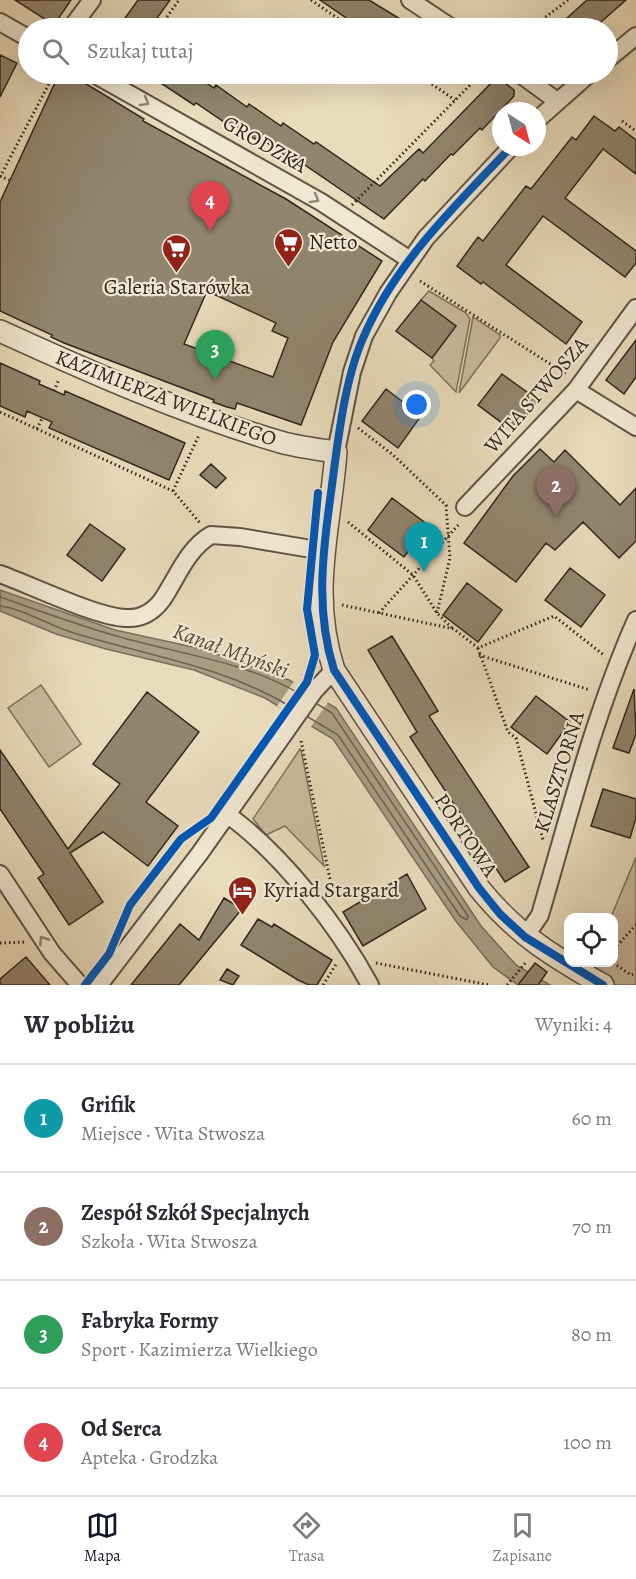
<!DOCTYPE html>
<html lang="pl">
<head>
<meta charset="utf-8">
<style>
	body { margin:0; font-family:Alegreya,serif; background:#f2f2f3; color:#2b2b33 }
	.controls { position:absolute; right:18px; bottom:18px; display:grid; overflow:hidden; border-radius:12px; box-shadow:0 6px 24px #0002 }
	.controls button { width:54px; height:54px; display:grid; place-items:center; padding:0; border:0; border-bottom:2px solid #e1e1e2; background:#fff; color:#2b2b33; font:30px sans-serif }
	.compass { position:absolute; left:492px; top:102px; width:54px; height:54px; border-radius:50%; background:#fff; box-shadow:0 6px 24px #0002; rotate:144deg }
	.you { position:absolute; left:417px; top:405px; width:21px; height:21px; margin:-15px; border:4px solid #fff; border-radius:50%; background:#1a73e8; box-shadow:0 0 0 9px #1a73e833 }
	.badge { display:grid; place-items:center; width:39px; height:39px; border-radius:50%; background:#111827; color:#fff; font-size:20px; font-weight:700 }
	.pin { position:absolute; translate:-50% -50px; filter:drop-shadow(0 2px 3px #0008) }
	.pin::after { content:''; position:absolute; top:32px; width:21px; height:18px; background:inherit; clip-path:polygon(0 0,100% 0,50% 100%) }
	.list { margin:0; padding:0; list-style:none }
	h2 { display:flex; justify-content:space-between; align-items:center; height:78px; margin:0; padding:0 24px; font-size:26px }
	h2 small { font-size:20px; font-weight:400; color:#7c7c81 }
	.list li { display:grid; grid-template-columns:39px 1fr auto; gap:18px; align-items:center; box-sizing:border-box; height:108px; padding:0 24px; border-top:2px solid #e1e1e2 }
	.list b { display:block; font-size:22px; white-space:nowrap }
	.list p { margin:0; font-size:20px; white-space:nowrap; color:#7c7c81 }
	.list em { font-size:20px; font-style:normal; color:#7c7c81 }
	.icon { flex:none; width:33px; height:33px; fill:none; stroke:currentColor; stroke-width:2; stroke-linecap:round; stroke-linejoin:round }
	.map { position:relative; flex:none; width:636px; height:985px; overflow:hidden }
	.search { position:absolute; background:#fff; box-shadow:0 6px 24px #0002; left:18px; right:18px; top:18px; height:66px; display:flex; align-items:center; gap:15px; box-sizing:border-box; padding:0 21px; border-radius:33px; color:#7c7c81; font-size:22px }
	.sheet { height:510px; background:#fff }
	nav { display:flex; justify-content:space-around; align-items:center; box-sizing:border-box; height:84px; border-top:2px solid #e1e1e2; background:#fff; font-size:16px; color:#7c7c81 }
	nav a { display:grid; justify-items:center; gap:3px }
	nav .on { color:#111827 }
	.map>svg:first-child { display:block }
	.green { fill:#cabda1; stroke:#7e725e; stroke-width:1.5 }
	.water { fill:#aa9e86; stroke:#7a6e5c; stroke-width:1.5 }
	.pier { fill:#e9dcbc }
	.lines { fill:none; stroke-linecap:round; stroke-linejoin:round }
	.shore { stroke:#6e6251; stroke-width:1.5 }
	.building { fill:#91856f; stroke:#31261c; stroke-width:1.5; fill-rule:evenodd }
	.minor-casing { stroke:#5f5444; stroke-width:20 }
	.tertiary-casing { stroke:#5f5444; stroke-width:24 }
	.path { stroke:#31261c; stroke-width:3; stroke-dasharray:1.5 3; stroke-linecap:butt }
	.minor { stroke:#f1e8d3; stroke-width:16 }
	.tertiary { stroke:#f1e8d3; stroke-width:21 }
	.cycleway-casing { stroke:#f1e8d3; stroke-width:11 }
	.cycleway { stroke:#0057b8; stroke-width:8 }
	.oneway { stroke:#918778 }
	.labels { text-anchor:middle; stroke-width:4.5; stroke-linejoin:round; paint-order:stroke }
	.street-label { font-size:21px; fill:#31261c; stroke:#f1e8d3 }
	.poi-label { font-size:21px; fill:#31261c; stroke:#f1e8d3; text-anchor:start }
	.water-label { font-size:22px; font-style:italic; fill:#554a3c; stroke:#f1e8d3 }
</style>
</head>
<body>
<div class="map">
<svg width="636" height="985" viewBox="0 0 636 985">
	<rect width="100%" height="100%" fill="#e9dcbc"/>
	<filter id="stains"><feTurbulence type="fractalNoise" baseFrequency=".00333" numOctaves="4"/><feColorMatrix values="0 0 0 0 .2 0 0 0 0 .09 0 0 0 0 .02 0 0 0 .5 -.17"/></filter>
	<radialGradient id="worn" r=".72"><stop offset=".6" stop-color="#630" stop-opacity="0"/><stop offset="1" stop-color="#630" stop-opacity=".3"/></radialGradient>
	<!-- green -->
	<path class="green" d="M429,291L466,313L470,319L456,392L430,365L434,361L432,358L456,326L421,300Z
		M473,317L500,335V338L459,393Z
		M41,685L81,744L49,767L8,708Z
		M300,749L301,750L324,866L285,826L266,835L253,819Z
		M636,857V985H610L588,972L592,963H614V918L611,917Z"/>
	<!-- water -->
	<path class="water" d="M0,590L115,630L202,649L237,661L289,680L336,708L481,926L516,965L550,985H518L493,967L455,920L333,739L265,698L194,670L106,649L56,634L0,611Z"/>
	<!-- pier -->
	<path class="pier" d="M295,680L329,701L310,728L277,706Z"/>
	<g class="lines">
		<!-- shore -->
		<path class="shore" d="M0,597C37,610 75,624 113,635C176,654 243,660 300,694
			M0,606C24,609 50,626 74,633C148,656 224,666 291,707
			M308,717L338,735L460,916L467,920L468,916L332,713L317,704"/>
	</g>
	<!-- building -->
	<path class="building" d="M15,0H71L54,25Z
		M138,0H170L150,28H118Z
		M320,0H369L415,28H361Z
		M587,0H626L594,28H556Z
		M0,55L17,63L0,97Z
		M59,74H70L144,119L143,121L286,199L382,261L333,342L301,425L237,403L235,409L227,407L213,402L214,400L64,343L51,337L52,335L0,311V202ZM207,291L276,323L272,331L288,338L273,377L184,344Z
		M147,74H193L214,88L216,85L247,107L249,104L281,126L283,123L314,144L316,142L380,186L419,149L423,153L497,77L514,90V96L482,130L480,128L453,155L451,154L425,181L423,179L384,219L296,159L294,162L263,140L261,143L229,122L227,124L196,103L194,105Z
		M594,116L615,131L619,127L636,140V174L603,149L565,198L636,251V263L625,277L543,216L506,265L582,322L566,344L483,282L481,284L457,266L478,237L483,241L526,186L531,189L572,137L576,140Z
		M421,300L456,326L432,358L396,331Z
		M636,340V377L624,394L606,380Z
		M0,363L40,381L39,384L64,395L65,391L185,443L169,480L49,428L52,422L27,411L25,417L0,406Z
		M502,374L538,400L514,432L478,405Z
		M386,389L421,416L398,448L362,421Z
		M540,449L554,462L565,450L620,505L636,488V541L619,558L583,522L555,550L546,543L516,582L464,543L513,476Z
		M211,464L226,478L216,488L200,475Z
		M392,498L428,525L404,557L368,530Z
		M90,524L125,549L102,581L67,555Z
		M570,568L605,595L581,627L545,600Z
		M467,583L502,610L478,642L443,615Z
		M392,636L438,711L429,716L529,867L505,882L410,737L417,732L368,650Z
		M634,689L636,734L629,753L613,748Z
		M147,692L199,732L146,802L178,826L148,866L103,832L70,853L103,902L69,925L38,878L44,874L0,809V750L68,849L120,784L93,764Z
		M536,696L570,722L547,754L511,727Z
		M603,789L636,799V818L630,838L591,826Z
		M407,874L426,909L363,946L343,912Z
		M224,898L242,909L179,985H131L180,924L199,940Z
		M258,919L272,927L274,924L332,960L317,985H309L298,980L241,945Z
		M26,957L50,985H0V979Z
		M535,963L547,972L538,985H518Z
		M227,969L239,976L233,985L220,980Z"/>
	<g class="lines">
		<defs>
			<path id="minor" d="M410,0L452,28
				M0,22L28,38
				M71,28L92,0
				M608,59L636,36
				M94,74L321,202L410,260
				M520,74L557,101
				M537,120L589,74
				M576,390L636,427
				M336,452L352,372L364,336L388,293L426,238L511,147
				M465,507L576,390L636,308
				M0,574C31,585 96,617 126,618C141,619 153,612 162,600C177,578 187,549 211,535L240,537L323,551
				M228,815C282,854 338,926 370,985
				M0,874L52,953L80,985
				M525,937L540,915C569,816 594,715 636,620
				M99,985L200,853L315,690L334,670"/>
			<path id="tertiary" d="M0,331C90,372 182,413 277,441C296,447 317,449 336,452C330,531 309,592 334,670L479,888C516,934 552,956 603,985"/>
		</defs>
		<!-- minor casing -->
		<use href="#minor" class="minor-casing"/>
		<!-- tertiary casing -->
		<use href="#tertiary" class="tertiary-casing"/>
		<!-- path -->
		<path class="path" d="M311,0L352,28
			M159,28L179,0
			M531,28L568,0
			M417,74L455,100
			M622,121L636,131
			M0,176L9,180
			M0,177L54,74
			M352,205L481,74
			M420,281L566,374
			M54,391L59,379
			M0,412L173,491L200,523
			M358,428L392,454L448,507
			M37,429L42,418
			M173,491L199,435
			M348,522L413,575L437,613L453,629
			M342,605L454,629L478,648L554,616L605,656
			M379,613L460,523
			M437,613L450,558L446,505
			M478,648L508,732L516,738L543,840
			M479,655L590,690
			M301,741L334,898
			M0,943L26,942
			M614,949L636,925
			M376,963L489,985
			M613,963L631,975L636,973
			M323,985L337,963
			M507,985L527,961"/>
		<!-- minor -->
		<use href="#minor" class="minor"/>
		<!-- tertiary -->
		<use href="#tertiary" class="tertiary"/>
		<defs>
			<path id="cycleway" d="M511,147C457,204 396,262 364,336C343,382 337,450 330,500C322,558 316,613 334,670L479,888L500,914L525,937L603,985
				M85,985L109,954L130,905L181,839L211,818L307,682L315,655L307,609L318,493"/>
		</defs>
		<!-- cycleway casing -->
		<use href="#cycleway" class="cycleway-casing"/>
		<!-- cycleway -->
		<use href="#cycleway" class="cycleway"/>
	</g>
	<!-- one-way arrows -->
	<defs><path id="oneway-chevron" d="M-2-3.5L2.5 0L-2 3.5" fill="none" stroke-width="1.6" stroke-linecap="round" stroke-linejoin="round" transform="scale(1.5)"/></defs>
	<g class="oneway">
		<use href="#oneway-chevron" transform="translate(145 102) rotate(30)"/>
		<use href="#oneway-chevron" transform="translate(315 199) rotate(30)"/>
		<use href="#oneway-chevron" transform="translate(43 940) rotate(-123)"/>
	</g>
	<!-- icons -->
	<defs>
		<symbol id="supermarket-pin" viewBox="-11 -11 22 30"><path d="M0 17L-7.5 6A9.5 9.5 0 1 1 7.5 6Z" fill="#8f2418" stroke="#f1e8d3"/><path d="M-6-5.5h2.5l.6 2H6L4.5 2H-2.5L-4.4-4H-6ZM-1.5 3.2a1.3 1.3 0 1 0 .1 0ZM3 3.2a1.3 1.3 0 1 0 .1 0Z" fill="#fff"/></symbol>
		<symbol id="hotel-pin" viewBox="-11 -11 22 30"><path d="M0 17L-7.5 6A9.5 9.5 0 1 1 7.5 6Z" fill="#8f2418" stroke="#f1e8d3"/><path d="M-6-4.5h1.5V1H6V5H4.5V3h-9V5H-6ZM-4 0a1.8 1.8 0 1 1 3.6 0ZM.5 0V-2.5h3Q6-2.5 6 0Z" fill="#fff"/></symbol>
	</defs>
	<g fill-rule="evenodd">
		<use href="#supermarket-pin" x="272" y="226" width="33" height="45"/>
		<use href="#supermarket-pin" x="160" y="232" width="33" height="45"/>
		<use href="#hotel-pin" x="226" y="874" width="33" height="45"/>
	</g>
	<g class="labels">
		<!-- street labels -->
		<g class="street-label">
			<text transform="translate(265 144) rotate(30)" y="7">GRODZKA</text>
			<text transform="translate(536 395) rotate(-49)" y="7">WITA STWOSZA</text>
			<text transform="translate(166 398) rotate(21)" y="7">KAZIMIERZA WIELKIEGO</text>
			<text transform="translate(559 772) rotate(-73)" y="7">KLASZTORNA</text>
			<text transform="translate(466 835) rotate(56)" y="7">PORTOWA</text>
		</g>
		<!-- poi labels -->
		<g class="poi-label">
			<text x="309" y="249">Netto</text>
			<text x="177" y="294" text-anchor="middle">Galeria Starówka</text>
			<text x="263" y="897">Kyriad Stargard</text>
		</g>
		<!-- water labels -->
		<g class="water-label">
			<text transform="translate(231 650) rotate(20)" y="8">Kanał Młyński</text>
		</g>
	</g>
	<rect width="100%" height="100%" filter="url(#stains)"/>
	<rect width="100%" height="100%" fill="url(#worn)"/>
</svg>
<div class="controls">
<button><svg class="icon" aria-label="locate" viewBox="0 0 24 24"><circle cx="12" cy="12" r="6"/><path d="M12 2v4M12 18v4M2 12h4M18 12h4"/></svg></button>
</div>
<svg class="compass" viewBox="-18 -18 36 36"><path d="M0-13l5 13h-10z" fill="#e53935"/><path d="M0 13l5-13h-10z" fill="#7c7c81"/></svg>
<div class="you"></div>
<div class="pin badge" style="left:424px;top:572px;background:#0f9aa8">1</div>
<div class="pin badge" style="left:556px;top:516px;background:#8d6e63">2</div>
<div class="pin badge" style="left:215px;top:380px;background:#2e9e5b">3</div>
<div class="pin badge" style="left:210px;top:231px;background:#e0444e">4</div>
<div class="search"><svg class="icon" aria-label="search" viewBox="0 0 24 24"><circle cx="10" cy="10" r="6"/><path d="M15 15l6 6"/></svg>Szukaj tutaj</div>
</div>
<section class="sheet">
<h2>W pobliżu<small>Wyniki: 4</small></h2>
<ul class="list">
<li><span class="badge" style="background:#0f9aa8">1</span><div><b>Grifik</b><p>Miejsce · Wita Stwosza</p></div><em>60 m</em></li>
<li><span class="badge" style="background:#8d6e63">2</span><div><b>Zespół Szkół Specjalnych</b><p>Szkoła · Wita Stwosza</p></div><em>70 m</em></li>
<li><span class="badge" style="background:#2e9e5b">3</span><div><b>Fabryka Formy</b><p>Sport · Kazimierza Wielkiego</p></div><em>80 m</em></li>
<li><span class="badge" style="background:#e0444e">4</span><div><b>Od Serca</b><p>Apteka · Grodzka</p></div><em>100 m</em></li>
</ul>
</section>
<nav>
<a class="on"><svg class="icon" aria-label="map" viewBox="0 0 24 24"><path d="M3 6l6-2 6 2 6-2v14l-6 2-6-2-6 2zM9 4v14M15 6v14"/></svg>Mapa</a>
<a><svg class="icon" aria-label="directions" viewBox="0 0 24 24"><path d="M12 3l9 9-9 9-9-9zM9 14v-3h6M13 9l2 2-2 2"/></svg>Trasa</a>
<a><svg class="icon" aria-label="saved" viewBox="0 0 24 24"><path d="M7 4h10v16l-5-4-5 4z"/></svg>Zapisane</a>
</nav>
</body>
</html>
